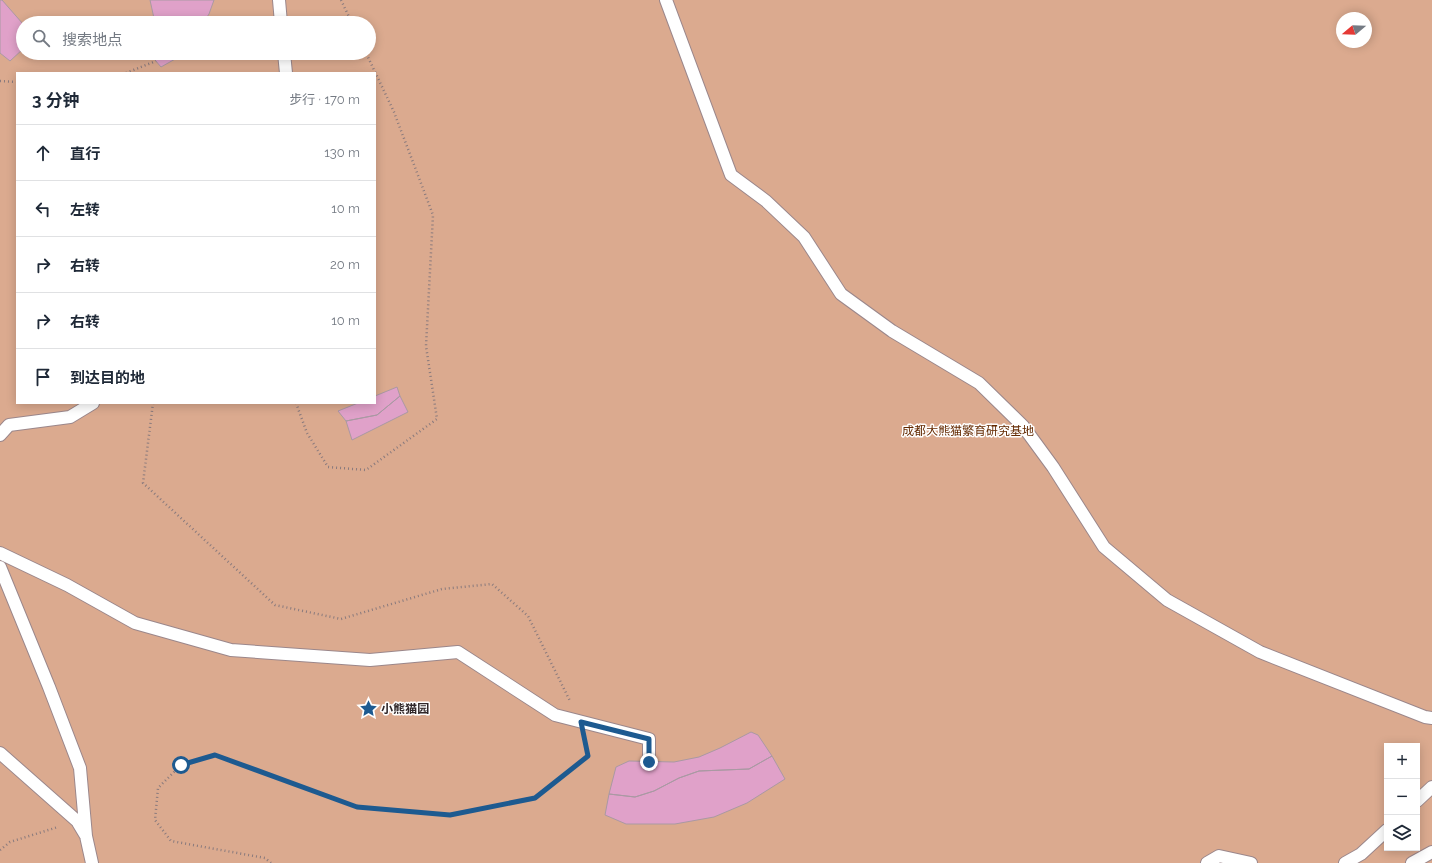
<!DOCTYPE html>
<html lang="zh">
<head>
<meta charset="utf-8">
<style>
	body { margin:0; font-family:Raleway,"Noto Sans SC",sans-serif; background:#f2f2f3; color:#1f2937 }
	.controls { position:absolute; right:12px; bottom:12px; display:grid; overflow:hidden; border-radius:0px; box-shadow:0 2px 10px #0003 }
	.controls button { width:36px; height:36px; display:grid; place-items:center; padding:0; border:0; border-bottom:1px solid #e0e1e3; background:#fff; color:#1f2937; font:20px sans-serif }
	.compass { position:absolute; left:1336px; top:12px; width:36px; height:36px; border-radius:50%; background:#fff; box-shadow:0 2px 10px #0003; rotate:251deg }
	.stop { position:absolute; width:12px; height:12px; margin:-9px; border:3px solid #1d5a90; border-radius:50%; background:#fff }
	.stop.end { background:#1d5a90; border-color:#fff; box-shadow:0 1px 4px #0008 }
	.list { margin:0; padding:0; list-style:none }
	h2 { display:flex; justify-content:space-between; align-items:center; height:52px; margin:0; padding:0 16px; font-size:17px }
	h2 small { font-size:13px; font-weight:400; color:#747a83 }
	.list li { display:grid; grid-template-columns:26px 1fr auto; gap:12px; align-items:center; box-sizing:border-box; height:56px; padding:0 16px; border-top:1px solid #e0e1e3 }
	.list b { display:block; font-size:15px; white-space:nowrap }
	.list em { font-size:13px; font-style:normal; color:#747a83 }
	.icon { flex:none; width:22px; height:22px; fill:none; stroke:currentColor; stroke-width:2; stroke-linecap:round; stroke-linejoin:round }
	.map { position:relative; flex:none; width:1432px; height:863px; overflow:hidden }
	.search { position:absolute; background:#fff; box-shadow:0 2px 10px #0003; left:16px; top:16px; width:360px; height:44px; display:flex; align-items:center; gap:10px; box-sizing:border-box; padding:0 14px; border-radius:22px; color:#747a83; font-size:15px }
	.panel { position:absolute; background:#fff; box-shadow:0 2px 10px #0003; left:16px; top:72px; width:360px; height:332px; border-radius:0px }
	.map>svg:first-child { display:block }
	.green { fill:#dbaa8f; fill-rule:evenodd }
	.building { fill:#e0a1c9; stroke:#aa99a3 }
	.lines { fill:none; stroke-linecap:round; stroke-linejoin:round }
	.service-casing { stroke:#9b878b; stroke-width:14 }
	.path { stroke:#897a7d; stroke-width:2.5; stroke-dasharray:1 3; stroke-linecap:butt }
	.service { stroke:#fff; stroke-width:12 }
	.route { stroke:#1d5a90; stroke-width:5 }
	.labels { text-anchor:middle; stroke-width:3; stroke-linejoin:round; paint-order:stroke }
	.park-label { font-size:12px; fill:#632900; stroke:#fff }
	.poi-label { font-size:12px; font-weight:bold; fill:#302729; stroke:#fff; text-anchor:start }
</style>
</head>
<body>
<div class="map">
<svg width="1432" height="863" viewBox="0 0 1432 863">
	<rect width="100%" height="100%" fill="#eed8dd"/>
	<!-- green -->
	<path class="green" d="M0,0H1432V863H0ZM1342,18H1366V42H1342ZM23,23H369V53H23ZM17,73H375V403H17ZM1387,746H1417V848H1387Z"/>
	<!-- building -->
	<path class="building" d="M0,0H2L23,24V49L10,61L0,53Z
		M150,0H214L209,14L203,23H155Z
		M149,53H181L177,58L161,67Z
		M397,387L400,396L377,415L346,421L338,411L358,403H375V396Z
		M400,396L408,412L352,440L346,421L377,415Z
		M751,732L758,735L772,756L749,769L699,771L679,778L654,791L635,797L609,794L616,767L629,761L674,762L699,757L720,748Z
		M772,756L785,779L747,803L714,817L675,824H626L605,815L609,794L635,797L654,791L679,778L699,771L749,769Z"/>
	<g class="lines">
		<defs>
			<path id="service" d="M279,0L281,23
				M666,0L731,175L766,201L804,237L841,294L892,331L979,383L1023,426L1053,467L1104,547L1167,600L1260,652L1425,717L1432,718
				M284,53L286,73
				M0,435L9,425L70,417L93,403
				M0,553L67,585L135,623L231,650L370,660L458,652L555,715L649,739V761
				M0,567L49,687L80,768L86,836
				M0,753L77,821L86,836L92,863
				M1417,801L1432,787
				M1207,863L1219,856L1251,863
				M1345,863L1361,854L1387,830
				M1412,863L1432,852"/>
		</defs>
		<!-- service casing -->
		<use href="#service" class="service-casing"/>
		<!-- path -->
		<path class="path" d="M341,0L352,23
			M126,73L156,61
			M0,81L17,82
			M153,403L143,483L275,605L341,619L442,589L492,584L528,616L570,701
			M296,403L307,433L328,467L366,470L437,419L426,346L433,215L394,112L366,53
			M0,850L10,842L58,827
			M271,863L265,858L171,841L155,820L158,788L181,765L215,755L357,807L451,815L535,798L588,756L585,741"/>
		<!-- service -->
		<use href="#service" class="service"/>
	</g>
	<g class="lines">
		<!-- route -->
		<path class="route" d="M181,765L215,755L357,807L450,815L535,798L588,756L581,722L649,739V762"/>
	</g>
	<!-- icons -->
	<defs>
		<symbol id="sight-bare" viewBox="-9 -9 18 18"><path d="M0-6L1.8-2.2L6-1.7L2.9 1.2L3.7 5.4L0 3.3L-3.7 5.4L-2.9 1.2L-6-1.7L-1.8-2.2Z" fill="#1d5a90" stroke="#fff" stroke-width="2.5" paint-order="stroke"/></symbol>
	</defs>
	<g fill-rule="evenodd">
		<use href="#sight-bare" x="356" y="696" width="25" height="25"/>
	</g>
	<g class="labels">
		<!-- park labels -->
		<g class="park-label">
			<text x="968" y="435">成都大熊猫繁育研究基地</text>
		</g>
		<!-- poi labels -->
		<g class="poi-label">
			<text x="381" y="713">小熊猫园</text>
		</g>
	</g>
</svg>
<div class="controls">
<button>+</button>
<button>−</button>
<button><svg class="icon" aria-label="layers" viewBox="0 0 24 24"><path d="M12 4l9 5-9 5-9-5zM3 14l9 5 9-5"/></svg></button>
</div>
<svg class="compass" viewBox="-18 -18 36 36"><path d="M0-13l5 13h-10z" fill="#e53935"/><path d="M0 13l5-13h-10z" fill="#747a83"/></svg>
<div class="stop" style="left:181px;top:765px"></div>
<div class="stop end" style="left:649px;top:762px"></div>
<div class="search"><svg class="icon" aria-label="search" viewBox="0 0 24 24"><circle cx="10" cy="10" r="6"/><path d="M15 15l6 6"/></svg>搜索地点</div>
<section class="panel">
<h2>3 分钟<small>步行 · 170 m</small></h2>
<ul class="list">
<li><svg class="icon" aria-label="ahead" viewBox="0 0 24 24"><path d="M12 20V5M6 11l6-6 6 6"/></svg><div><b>直行</b></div><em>130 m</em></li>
<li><svg class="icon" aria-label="left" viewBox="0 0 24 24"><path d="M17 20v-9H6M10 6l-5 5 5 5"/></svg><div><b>左转</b></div><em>10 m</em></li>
<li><svg class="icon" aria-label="right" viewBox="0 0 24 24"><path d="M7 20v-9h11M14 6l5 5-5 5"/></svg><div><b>右转</b></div><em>20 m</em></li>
<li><svg class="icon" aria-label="right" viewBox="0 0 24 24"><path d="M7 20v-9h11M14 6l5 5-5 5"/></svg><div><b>右转</b></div><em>10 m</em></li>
<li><svg class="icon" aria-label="arrive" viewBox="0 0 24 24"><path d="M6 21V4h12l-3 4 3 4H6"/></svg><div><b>到达目的地</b></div></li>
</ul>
</section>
</div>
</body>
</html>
